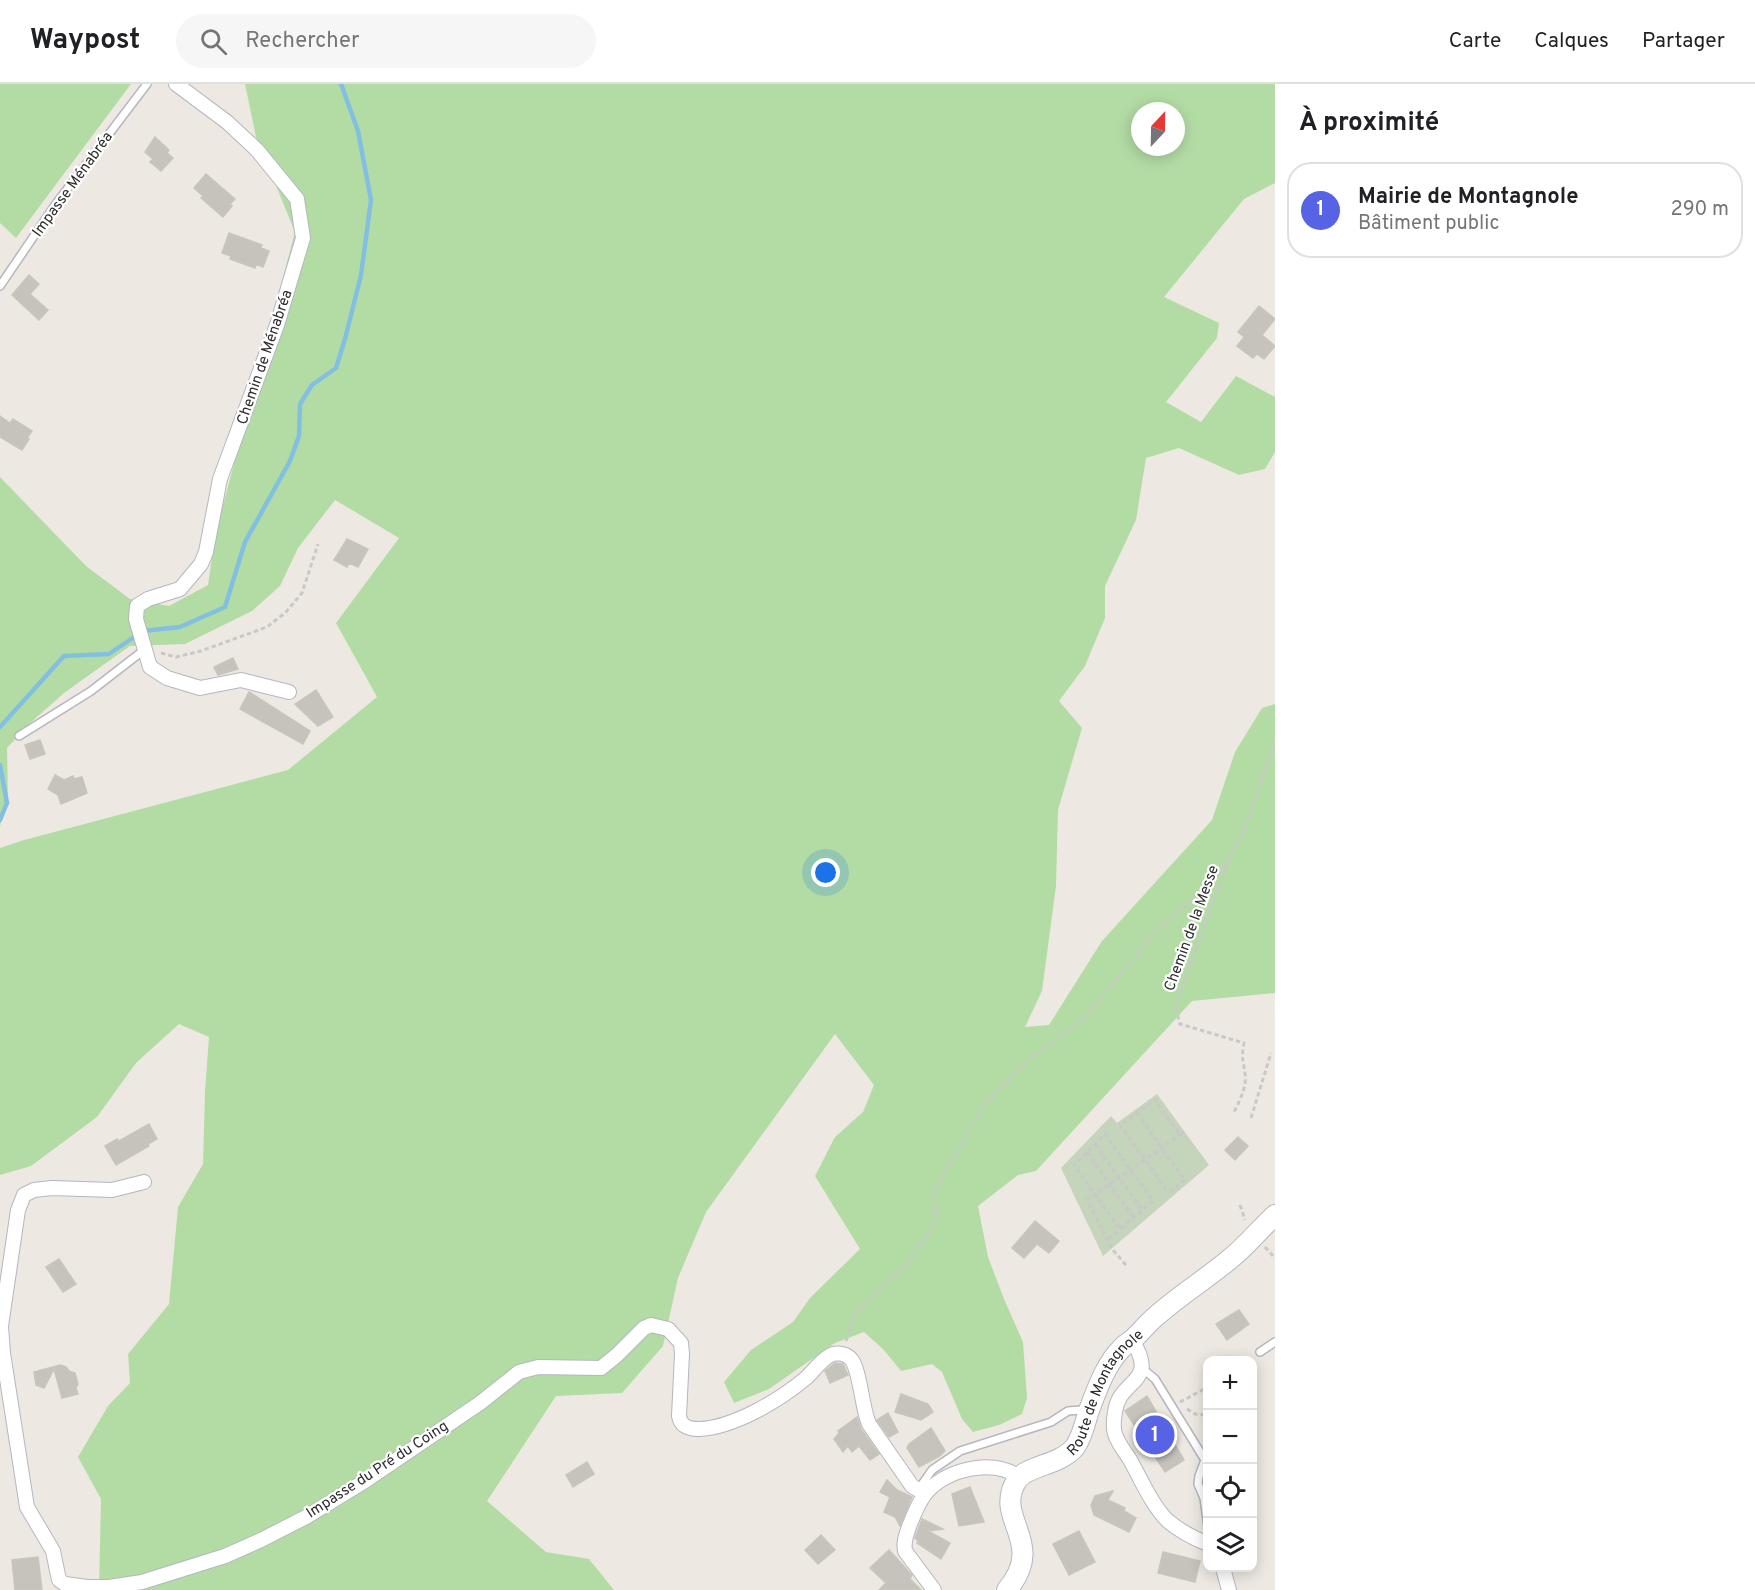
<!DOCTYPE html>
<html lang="fr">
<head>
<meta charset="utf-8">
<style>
	body { margin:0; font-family:Overpass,sans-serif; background:#f6f6f6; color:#202124 }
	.controls { position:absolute; right:18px; bottom:18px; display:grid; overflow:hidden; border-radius:12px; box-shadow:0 3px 15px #0003 }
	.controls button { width:54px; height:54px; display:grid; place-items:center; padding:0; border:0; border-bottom:2px solid #e0e0e0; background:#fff; color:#202124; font:30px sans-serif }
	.compass { position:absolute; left:1131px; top:18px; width:54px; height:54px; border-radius:50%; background:#fff; box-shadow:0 3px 15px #0003; rotate:22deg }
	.you { position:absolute; left:826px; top:789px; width:21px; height:21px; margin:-15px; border:4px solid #fff; border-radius:50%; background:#1a73e8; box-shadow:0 0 0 9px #1a73e833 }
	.badge { display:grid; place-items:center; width:39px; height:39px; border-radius:50%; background:#5763e5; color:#fff; font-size:20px; font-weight:700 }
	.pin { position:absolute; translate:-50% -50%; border:3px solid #fff; box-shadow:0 2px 6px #0006 }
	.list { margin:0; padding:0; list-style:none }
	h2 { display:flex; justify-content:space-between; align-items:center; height:78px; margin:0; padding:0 24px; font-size:26px }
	h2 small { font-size:20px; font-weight:400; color:#757577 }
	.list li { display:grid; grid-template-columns:39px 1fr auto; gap:18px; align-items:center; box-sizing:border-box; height:96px; margin:0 12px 12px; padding:0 12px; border:2px solid #e0e0e0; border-radius:24px }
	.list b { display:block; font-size:22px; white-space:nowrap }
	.list p { margin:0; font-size:20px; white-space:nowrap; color:#757577 }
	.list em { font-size:20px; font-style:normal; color:#757577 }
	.icon { flex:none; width:33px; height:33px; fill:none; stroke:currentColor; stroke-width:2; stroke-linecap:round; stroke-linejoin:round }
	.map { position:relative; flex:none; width:1275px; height:1506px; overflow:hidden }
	header { display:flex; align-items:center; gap:36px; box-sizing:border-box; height:84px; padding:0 30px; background:#fff; border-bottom:2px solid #e0e0e0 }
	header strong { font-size:28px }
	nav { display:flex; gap:33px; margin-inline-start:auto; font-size:21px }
	.search { width:420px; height:54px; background:#f6f6f6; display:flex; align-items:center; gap:15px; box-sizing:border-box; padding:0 21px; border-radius:33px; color:#757577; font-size:22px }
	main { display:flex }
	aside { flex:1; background:#fff }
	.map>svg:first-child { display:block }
	.green { fill:#b3dca5; fill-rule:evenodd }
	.cemetery { fill:#c5d5bb }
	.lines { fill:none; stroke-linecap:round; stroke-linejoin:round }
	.stream { stroke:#82bfe1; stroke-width:4.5 }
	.building { fill:#c6c3bd; stroke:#c8c5bb; stroke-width:1.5 }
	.lane-casing { stroke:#b5b6bf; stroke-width:10 }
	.street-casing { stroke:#b5b6bf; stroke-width:16 }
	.secondary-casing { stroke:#b5b6bf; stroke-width:22 }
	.path { stroke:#c8c8c8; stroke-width:3; stroke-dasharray:4.5 3; stroke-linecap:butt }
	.lane { stroke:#fff; stroke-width:7 }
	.street { stroke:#fff; stroke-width:14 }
	.secondary { stroke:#fff; stroke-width:20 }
	.labels { text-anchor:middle; stroke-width:4.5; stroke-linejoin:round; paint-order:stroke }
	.street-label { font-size:15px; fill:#2d2d2d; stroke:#fff }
</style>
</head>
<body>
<header>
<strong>Waypost</strong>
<div class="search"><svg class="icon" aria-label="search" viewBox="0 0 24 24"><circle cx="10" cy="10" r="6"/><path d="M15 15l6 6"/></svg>Rechercher</div>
<nav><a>Carte</a><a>Calques</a><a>Partager</a></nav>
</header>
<main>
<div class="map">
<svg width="1275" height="1506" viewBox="0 0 1275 1506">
	<rect width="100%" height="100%" fill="#ede9e2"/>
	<!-- green -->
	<path class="green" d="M0,0H131L16,154L0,139Z
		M245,0H1275V99L1244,115L1164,213L1219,239L1217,254L1166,318L1201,338L1236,292L1275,313V368L1265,385L1239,391L1179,364L1146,374L1136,436L1105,502V534L1085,582L1059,617L1082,644L1058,726L1056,802L1042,907L1025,943L1049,941L1102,857L1212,736L1235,668L1262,624L1275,620V909L1192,917L1036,1087L1018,1091L978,1122L988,1173L1004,1215L1023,1258L1027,1314L1022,1330L999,1341L973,1348L962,1335L942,1288L932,1280L901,1287L884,1266L864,1248L835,1259L769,1305L734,1319L724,1298L751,1266L793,1238L810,1214L860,1165L815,1092L835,1053L863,1028L874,1001L835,950L706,1128L678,1194L663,1262L622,1309L556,1312L487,1417L546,1468L589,1475L614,1506H99L101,1415L78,1373L108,1322L130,1299L128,1270L169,1220L178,1123L203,1080L205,1008L209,953L179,940L136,979L97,1033L31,1082L0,1091V764L24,756L288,686L377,613L336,539L399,454L335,416L298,464L280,502L252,527L185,560L130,562L64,609L29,640L7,664L8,714L0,742V393L86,482L130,515L169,522L208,501L215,452L295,148L256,53ZM1140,27H1176V63H1140Z"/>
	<!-- cemetery -->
	<path class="cemetery" d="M1157,1010L1209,1081L1103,1172L1061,1084L1111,1032L1117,1039Z"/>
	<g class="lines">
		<!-- stream -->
		<path class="stream" d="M0,643L64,572L109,570L143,547L180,543L225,523L245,458L290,377L299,352L300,320L312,301L336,284L345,255L361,191L371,116L358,47L341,0
			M0,681L7,719L0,736"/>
	</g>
	<!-- building -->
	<path class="building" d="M155,53L169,66L167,69L173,74L161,87L150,78L153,75L145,68Z
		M206,90L235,115L230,120L232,122L223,133L201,114L203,112L194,104Z
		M229,149L262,161L261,164L269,167L263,183L256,180L255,184L230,175L231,172L222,169Z
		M29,191L39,200L30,210L48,226L39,236L12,211Z
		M1259,222L1275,235L1262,251L1275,262L1264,275L1257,270L1253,274L1237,262L1244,253L1238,248Z
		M0,332L10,339L13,335L32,347L27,354L29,355L22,366L0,353Z
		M347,455L368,465L358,483L349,479L347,483L334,476Z
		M233,574L238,585L218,591L214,583Z
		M316,606L333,633L318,642L295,620Z
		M249,608L310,647L303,660L240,625Z
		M40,656L45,670L30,675L25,661Z
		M55,691L64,696L73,692L74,695L82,693L87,709L61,720L58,711L48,705Z
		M149,1040L157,1055L148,1060L149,1062L116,1081L105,1062L117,1055L119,1057Z
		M1238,1053L1248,1062L1235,1076L1225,1066Z
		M1035,1137L1059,1157L1049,1169L1037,1160L1024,1174L1012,1164Z
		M59,1175L76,1200L63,1208L46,1183Z
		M1239,1226L1249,1240L1227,1256L1216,1240Z
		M835,1279L843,1280L848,1291L830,1299L825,1287Z
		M60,1281L66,1283L69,1287L75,1289L78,1300L76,1304L78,1310L62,1314L54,1285L44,1304L36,1301L34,1288Z
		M901,1310L928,1320L933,1328L921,1336L895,1328Z
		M1147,1312L1184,1376L1165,1388L1125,1327Z
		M888,1329L898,1348L889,1353L877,1336Z
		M857,1333L861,1345L879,1370L870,1376L859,1362L852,1368L848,1362L843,1368L834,1355L839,1349L838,1347Z
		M931,1344L945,1367L940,1372L919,1383L907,1364L909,1360Z
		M587,1378L594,1390L573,1403L566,1391Z
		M887,1396L897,1406L912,1413L900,1442L895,1433L884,1428L890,1413L880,1408Z
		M970,1403L984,1438L959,1442L952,1410Z
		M1113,1407L1108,1416L1125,1424L1124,1427L1136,1434L1129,1448L1094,1431L1091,1421L1095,1412Z
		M922,1435L943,1445L928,1447L950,1459L941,1475L917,1459L918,1457L915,1454Z
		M1079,1447L1095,1478L1069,1491L1053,1460Z
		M821,1451L835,1466L818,1480L805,1466Z
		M889,1466L910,1489L912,1491L910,1495L921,1506H879L886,1499L870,1484Z
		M1163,1468L1200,1477L1195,1498L1158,1489Z
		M38,1473L42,1506H15L12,1476Z"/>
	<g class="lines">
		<defs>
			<path id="lane" d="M0,202L55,121L147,0
				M19,652L91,607L144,566
				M1260,1268L1275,1258
				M1142,1284L1155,1295L1205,1376L1199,1392L1198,1400L1204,1414L1208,1443
				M918,1406L932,1386L960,1367L1051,1338L1068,1327L1081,1326L1087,1328"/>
			<path id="street" d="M176,0L227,38L257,66L297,115L303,154L277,241L220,395L206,468L201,480L180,505L148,515L137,522L136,535L150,583L167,594L200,604L241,596L289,608
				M144,1098L112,1106L52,1104L34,1106L24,1111L18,1126L1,1242L3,1269L27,1423L53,1467L59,1496L65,1500L87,1503H109L142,1498L225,1472L261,1456L306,1433L365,1397L480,1319L519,1288L538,1283L601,1284L617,1271L644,1244L651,1241L668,1245L681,1259L682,1270L679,1332C681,1343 689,1345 699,1345C733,1344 780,1316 806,1294C813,1288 820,1277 829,1272C835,1268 845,1269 850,1274C860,1283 862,1325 869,1340L912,1402L925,1410
				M1132,1256C1160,1300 1119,1294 1115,1328C1114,1334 1113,1344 1115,1350C1118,1359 1124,1367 1129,1374C1140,1393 1152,1422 1168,1437C1180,1447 1193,1454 1208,1460
				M1223,1484L1229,1506
				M934,1506L905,1467C903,1457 907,1449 910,1440C914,1430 919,1418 925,1410C946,1385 992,1374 1019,1393"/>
			<g id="secondary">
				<path id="s1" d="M1007,1506C1048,1457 992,1435 1017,1396C1027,1381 1059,1382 1075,1363C1082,1353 1085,1340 1088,1329C1096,1308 1105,1281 1121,1265C1124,1261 1128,1259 1132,1256C1140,1249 1146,1241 1154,1234C1178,1212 1205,1196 1230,1175C1246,1162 1260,1145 1275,1131"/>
			</g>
		</defs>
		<!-- lane casing -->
		<use href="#lane" class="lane-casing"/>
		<!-- street casing -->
		<use href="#street" class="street-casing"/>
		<!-- secondary casing -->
		<use href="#secondary" class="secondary-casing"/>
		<!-- path -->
		<path class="path" d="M161,569L176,573L201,567L267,543L286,528L302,509L318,460
			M1226,783L1175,922L1180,940L1244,959C1241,975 1243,975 1245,989C1247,1003 1240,1016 1234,1028
			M1137,1029L1185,1096L1173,1106L1166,1105L1120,1041L1155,1016L1180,1051L1185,1048
			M1251,1034L1271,969
			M1105,1050L1153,1117L1120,1145L1074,1081Z
			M1095,1060L1142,1126
			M1087,1068L1133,1133
			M1240,1121L1245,1136
			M1108,1155L1120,1145
			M1265,1163L1275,1174
			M1126,1181L1112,1165L1087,1116L1180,1051
			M846,1257L855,1230L909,1178L936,1137L934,1108L984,1021L1027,977L1085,934L1156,847L1209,802L1228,778L1244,747L1275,657
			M1180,1318L1208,1303
			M1187,1325L1195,1330L1208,1331"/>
		<!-- lane -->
		<use href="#lane" class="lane"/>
		<!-- street -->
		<use href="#street" class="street"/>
		<!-- secondary -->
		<use href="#secondary" class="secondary"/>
	</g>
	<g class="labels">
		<!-- street labels -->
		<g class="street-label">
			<text transform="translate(72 100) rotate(-54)" y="5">Impasse Ménabréa</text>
			<text transform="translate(264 273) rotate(-71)" y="5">Chemin de Ménabréa</text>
			<text transform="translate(1191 844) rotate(-70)" y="5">Chemin de la Messe</text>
			<text dy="5" stroke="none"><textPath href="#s1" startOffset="248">Route de Montagnole</textPath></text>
			<text transform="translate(377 1385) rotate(-33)" y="5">Impasse du Pré du Coing</text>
		</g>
	</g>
</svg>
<div class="controls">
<button>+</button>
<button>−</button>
<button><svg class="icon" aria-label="locate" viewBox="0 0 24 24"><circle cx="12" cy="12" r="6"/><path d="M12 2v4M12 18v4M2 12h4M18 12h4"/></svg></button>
<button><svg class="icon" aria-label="layers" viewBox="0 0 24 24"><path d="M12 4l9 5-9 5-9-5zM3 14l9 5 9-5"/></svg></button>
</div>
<svg class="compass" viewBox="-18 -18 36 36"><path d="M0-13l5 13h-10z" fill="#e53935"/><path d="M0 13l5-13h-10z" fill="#757577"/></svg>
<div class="you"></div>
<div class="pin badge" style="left:1155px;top:1351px">1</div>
</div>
<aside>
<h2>À proximité<small></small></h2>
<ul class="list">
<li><span class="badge">1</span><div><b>Mairie de Montagnole</b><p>Bâtiment public</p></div><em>290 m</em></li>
</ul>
</aside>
</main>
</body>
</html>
